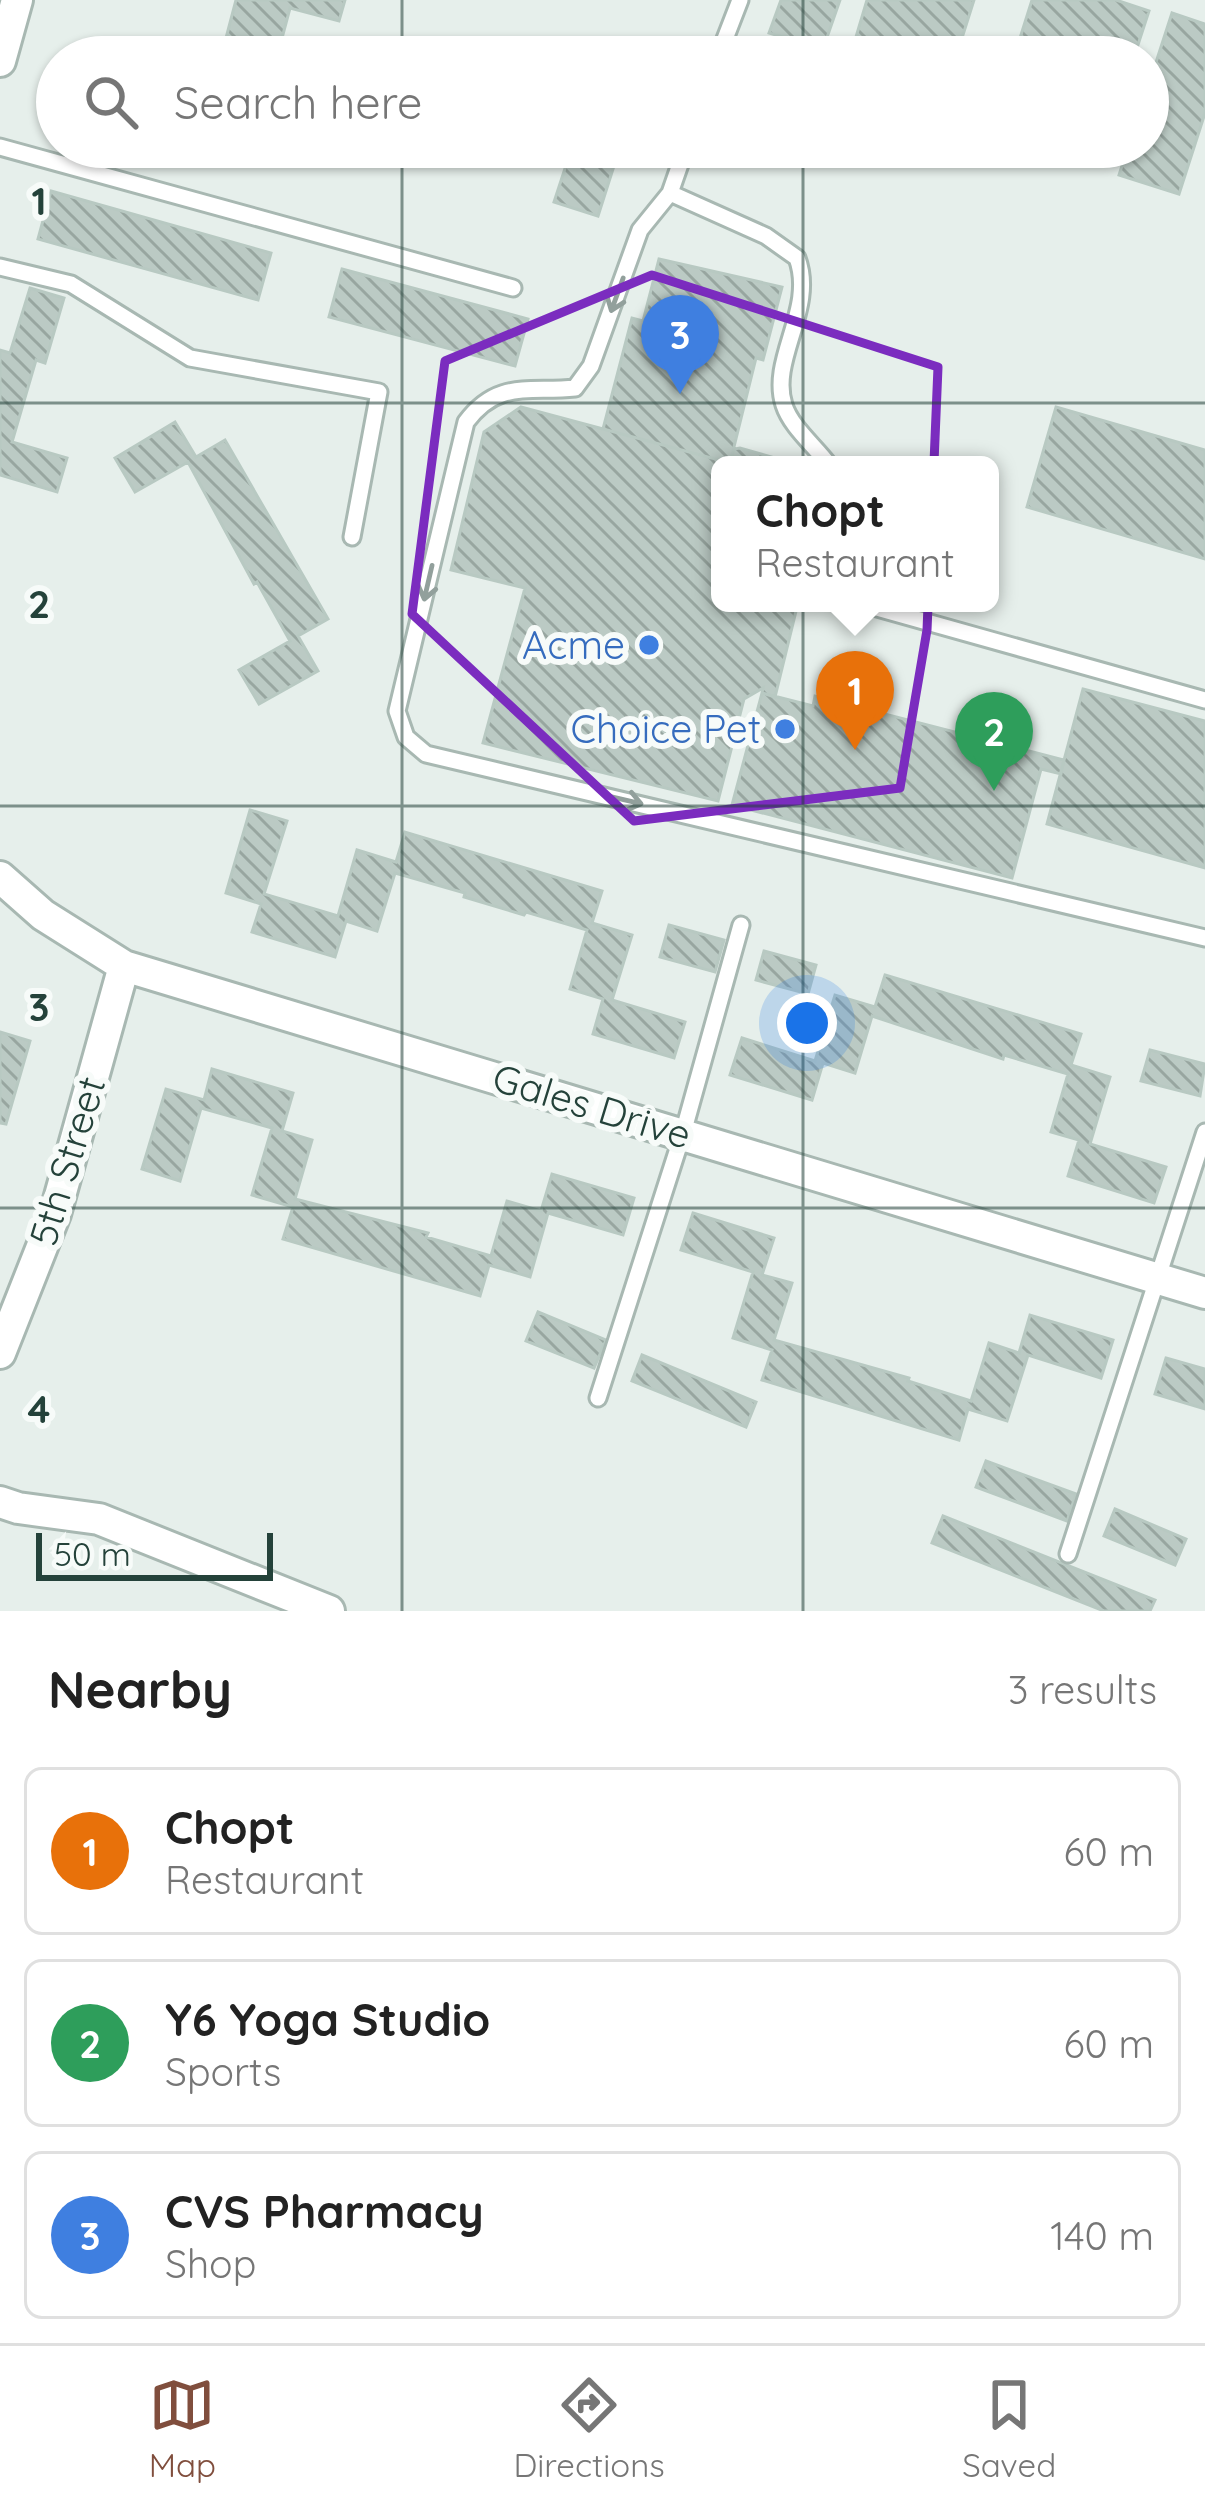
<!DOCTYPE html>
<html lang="en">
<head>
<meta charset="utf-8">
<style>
	body { margin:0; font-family:Quicksand,sans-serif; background:#f2f2f2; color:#222 }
	.scale { position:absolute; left:36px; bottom:30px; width:237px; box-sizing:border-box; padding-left:12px; border:6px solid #24423a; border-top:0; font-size:33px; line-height:42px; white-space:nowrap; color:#24423a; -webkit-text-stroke:9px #f7fbf9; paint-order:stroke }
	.you { position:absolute; left:807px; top:1023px; width:42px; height:42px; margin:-30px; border:9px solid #fff; border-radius:50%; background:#1a73e8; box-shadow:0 0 0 18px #1a73e833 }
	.badge { display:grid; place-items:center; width:78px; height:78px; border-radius:50%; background:#804e3d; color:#fff; font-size:39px; font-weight:700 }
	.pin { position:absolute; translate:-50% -99px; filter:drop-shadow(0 3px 6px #0008) }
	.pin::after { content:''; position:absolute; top:63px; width:42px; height:36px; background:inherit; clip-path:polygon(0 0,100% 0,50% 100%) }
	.popup { position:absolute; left:711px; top:456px; width:288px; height:156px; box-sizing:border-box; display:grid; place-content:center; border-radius:18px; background:#fff; filter:drop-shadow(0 3px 9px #0005); font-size:39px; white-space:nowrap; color:#767676 }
	.popup b { font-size:45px; color:#222 }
	.popup::after { content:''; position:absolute; left:50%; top:100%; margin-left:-24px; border:24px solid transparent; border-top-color:#fff }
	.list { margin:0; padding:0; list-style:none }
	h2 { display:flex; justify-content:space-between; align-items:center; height:156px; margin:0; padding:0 48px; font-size:51px }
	h2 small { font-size:39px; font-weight:400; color:#767676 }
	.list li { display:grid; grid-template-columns:78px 1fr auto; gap:36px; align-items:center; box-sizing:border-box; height:168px; margin:0 24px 24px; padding:0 24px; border:3px solid #e0e0e0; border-radius:18px }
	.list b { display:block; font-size:45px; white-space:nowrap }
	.list p { margin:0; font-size:39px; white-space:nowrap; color:#767676 }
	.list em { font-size:39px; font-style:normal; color:#767676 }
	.icon { flex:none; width:66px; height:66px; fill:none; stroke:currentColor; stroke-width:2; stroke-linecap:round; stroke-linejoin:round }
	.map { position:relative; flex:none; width:1205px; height:1611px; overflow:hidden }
	.search { position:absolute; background:#fff; box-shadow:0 3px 9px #0004; left:36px; right:36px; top:36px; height:132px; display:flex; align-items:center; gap:30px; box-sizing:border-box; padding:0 42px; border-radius:66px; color:#767676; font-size:45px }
	.sheet { height:732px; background:#fff }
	nav { display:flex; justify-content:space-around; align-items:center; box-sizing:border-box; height:168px; border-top:3px solid #e0e0e0; background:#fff; font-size:33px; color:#767676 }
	nav a { display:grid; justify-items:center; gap:6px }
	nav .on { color:#804e3d }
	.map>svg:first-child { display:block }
	.building { fill:url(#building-back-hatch); stroke:#b8c9c2; stroke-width:3 }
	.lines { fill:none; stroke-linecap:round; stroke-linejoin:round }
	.service-casing { stroke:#a8b8b2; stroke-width:21 }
	.minor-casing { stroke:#a8b8b2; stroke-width:36 }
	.service { stroke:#fff; stroke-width:15 }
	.minor { stroke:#fff; stroke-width:30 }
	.oneway { stroke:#92a09c }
	.marked { fill:none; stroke:#7b2cbf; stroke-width:9; stroke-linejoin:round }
	.grid { fill:none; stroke:#24423a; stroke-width:3; stroke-opacity:0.55 }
	.shop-dot { fill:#3f7fe0; stroke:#f7fbf9; stroke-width:4.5 }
	.labels { text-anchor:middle; stroke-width:12; stroke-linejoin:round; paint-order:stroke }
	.shop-label { font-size:39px; fill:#366cbe; stroke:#f7fbf9; text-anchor:end }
	.street-label { font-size:39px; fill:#24423a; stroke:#f7fbf9 }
	.grid-label { font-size:39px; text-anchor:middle; font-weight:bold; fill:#24423a; stroke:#f7fbf9; stroke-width:12; stroke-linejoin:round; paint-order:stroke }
</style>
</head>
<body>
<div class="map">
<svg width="1205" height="1611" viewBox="0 0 1205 1611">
	<defs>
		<pattern id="building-back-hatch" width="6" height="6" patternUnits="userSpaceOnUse" patternTransform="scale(3)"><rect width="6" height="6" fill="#bbcac4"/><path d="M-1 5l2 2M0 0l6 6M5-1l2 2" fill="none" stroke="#98a6a0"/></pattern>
	</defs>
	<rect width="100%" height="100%" fill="#e6efeb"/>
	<!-- building -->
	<path class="building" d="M236,0H345L339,21L290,8L277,57H221Z
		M781,0H840L823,49L769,33Z
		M867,0H974L956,57H886L853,47Z
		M1032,0H1116L1149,11L1134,57H1014Z
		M1172,13L1205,24V113L1179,194L1119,175L1128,147H1148V87Z
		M572,147H620L598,216L554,202Z
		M51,191L271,253L258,300L38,239Z
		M659,259L782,287L763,360L756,358L730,463L603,429L632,318L643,321Z
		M342,269L528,319L515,366L329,317Z
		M30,288L64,298L45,363L36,360L12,442L67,458L57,492L0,475V350L10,353Z
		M521,407L730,463L734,449L740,448L782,460L785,465H720V603H798L775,697L762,693L763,688L744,699L718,801L483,743L525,588L451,570L484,432Z
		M1056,407L1205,450V559L1027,507Z
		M175,422L196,457L225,440L328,619L298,636L318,671L259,704L239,670L290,641L257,582L254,584L188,462L135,492L115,458Z
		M1083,689L1205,721V868L1047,824Z
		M762,693L813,706L815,696L1064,760L1061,774L1041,769L1012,878L732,805Z
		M250,810L287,821L264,894L338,916L357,850L396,862L405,832L602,891L592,923L632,935L612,1000L685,1022L674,1058L593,1034L603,999L570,989L587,930L526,912L524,915L464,897L465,893L395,873L377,931L346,921L335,957L252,932L261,904L226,893Z
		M669,925L724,940L715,972L660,957Z
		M764,951L816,965L808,994L756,980Z
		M885,975L1081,1034L1071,1065L1110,1077L1090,1144L1166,1167L1154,1203L1068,1176L1079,1140L1051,1132L1068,1074L1004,1055L1003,1059L872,1016L855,1073L823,1063L812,1100L730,1075L742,1038L815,1061L835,995L875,1007Z
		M0,1032L30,1041L6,1124L0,1123Z
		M1150,1050L1205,1064L1200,1096L1141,1081Z
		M212,1069L293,1093L282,1131L312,1140L295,1199L428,1233L426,1237L491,1256L507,1201L541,1211L552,1174L634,1198L623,1235L548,1213L530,1277L489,1265L480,1296L283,1239L293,1207L252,1195L272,1128L201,1108L180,1181L142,1169L166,1089L204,1100Z
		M693,1213L774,1238L762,1275L792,1283L774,1340L909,1378L908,1381L971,1401L989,1343L1019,1353L1030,1315L1113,1340L1101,1378L1028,1355L1007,1421L968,1409L959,1440L762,1380L772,1350L733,1338L753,1272L681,1250Z
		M538,1312L606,1340L594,1368L526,1341Z
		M642,1355L756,1402L746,1427L632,1381Z
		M1166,1358L1205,1369V1409L1155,1394Z
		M986,1461L1076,1494L1067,1521L976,1487Z
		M1115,1509L1186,1539L1175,1565L1104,1536Z
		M943,1516L1155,1600L1150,1611H1104L932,1543Z"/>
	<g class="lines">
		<defs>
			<path id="service" d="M718,57L740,0
				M0,147L513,288
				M686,147L670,193L766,236L797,258C816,309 769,359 784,405C791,427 815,446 829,465
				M670,193L640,230L591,366L575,388C530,393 498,379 466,422L397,711L406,737L426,754L1205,938
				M0,267L71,284L190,358L379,392L352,537
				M859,603L1205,700
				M598,1398L683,1133L741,925
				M1068,1554L1205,1132"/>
			<path id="minor" d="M0,61L17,0
				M0,877L43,915L124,966L1205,1293
				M0,1353L55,1214L124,966
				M0,1502L18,1508L99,1519L329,1611"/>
		</defs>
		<!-- service casing -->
		<use href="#service" class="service-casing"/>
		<!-- minor casing -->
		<use href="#minor" class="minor-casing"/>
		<!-- service -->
		<use href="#service" class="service"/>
		<!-- minor -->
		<use href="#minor" class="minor"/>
	</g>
	<!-- one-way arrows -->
	<defs><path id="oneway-shaft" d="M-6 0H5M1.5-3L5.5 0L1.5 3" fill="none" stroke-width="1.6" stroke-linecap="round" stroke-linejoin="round" transform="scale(3)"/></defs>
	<g class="oneway">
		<use href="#oneway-shaft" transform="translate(617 295) rotate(110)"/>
		<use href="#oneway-shaft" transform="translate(428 583) rotate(103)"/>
		<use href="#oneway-shaft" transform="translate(625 800) rotate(13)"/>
	</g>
	<!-- marked area -->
	<path class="marked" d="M652,275L938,367L927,630L900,788L634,821L412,614L445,361Z"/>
	<!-- grid -->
	<path class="grid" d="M402,0V57M803,0V57M402,147V1611M803,147V1611M0,403H1205M0,806H1205M0,1208H1205"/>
	<!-- markers -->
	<g class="shop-dot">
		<circle cx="649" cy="645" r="12"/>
		<circle cx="785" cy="729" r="12"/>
	</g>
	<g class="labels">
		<!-- shop labels -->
		<g class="shop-label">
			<text x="625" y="659">Acme</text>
			<text x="761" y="743">Choice Pet</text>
		</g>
		<!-- street labels -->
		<g class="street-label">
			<text transform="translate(592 1106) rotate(17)" y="14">Gales Drive</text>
			<text transform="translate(67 1161) rotate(-73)" y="14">5th Street</text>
		</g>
	</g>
	<g class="grid-label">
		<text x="39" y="215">1</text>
		<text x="39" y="618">2</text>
		<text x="39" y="1021">3</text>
		<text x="39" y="1423">4</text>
	</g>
</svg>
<div class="scale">50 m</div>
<div class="you"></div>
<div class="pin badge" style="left:855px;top:750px;background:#e8710a">1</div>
<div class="popup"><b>Chopt</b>Restaurant</div>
<div class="pin badge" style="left:994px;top:791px;background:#2e9e5b">2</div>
<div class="pin badge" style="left:680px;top:394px;background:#3f7fe0">3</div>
<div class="search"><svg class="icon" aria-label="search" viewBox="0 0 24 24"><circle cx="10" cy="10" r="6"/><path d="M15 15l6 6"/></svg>Search here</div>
</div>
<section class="sheet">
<h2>Nearby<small>3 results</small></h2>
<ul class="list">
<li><span class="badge" style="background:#e8710a">1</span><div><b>Chopt</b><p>Restaurant</p></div><em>60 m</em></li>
<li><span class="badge" style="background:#2e9e5b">2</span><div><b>Y6 Yoga Studio</b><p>Sports</p></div><em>60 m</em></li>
<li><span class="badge" style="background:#3f7fe0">3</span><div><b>CVS Pharmacy</b><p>Shop</p></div><em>140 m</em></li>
</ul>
</section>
<nav>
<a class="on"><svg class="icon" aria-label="map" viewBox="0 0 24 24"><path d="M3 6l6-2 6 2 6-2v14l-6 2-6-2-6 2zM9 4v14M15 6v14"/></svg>Map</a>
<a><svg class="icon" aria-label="directions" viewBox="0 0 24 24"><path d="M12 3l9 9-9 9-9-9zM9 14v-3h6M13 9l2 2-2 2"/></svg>Directions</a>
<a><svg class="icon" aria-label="saved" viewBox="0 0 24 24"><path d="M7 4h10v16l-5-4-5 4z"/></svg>Saved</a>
</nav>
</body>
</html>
